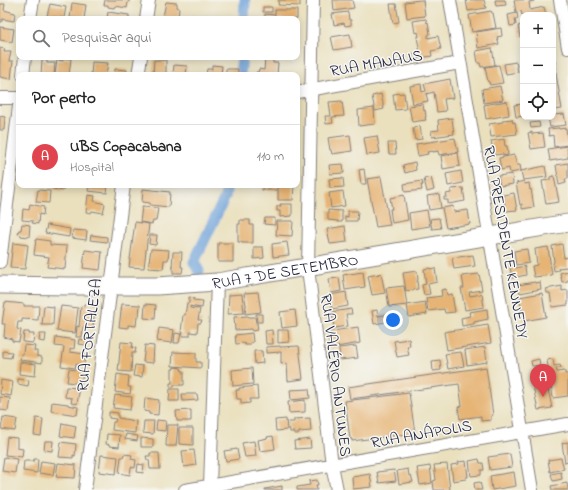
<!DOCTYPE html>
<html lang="pt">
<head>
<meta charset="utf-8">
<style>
	body { margin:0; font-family:"Indie Flower",sans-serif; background:#f2f2f2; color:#222 }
	.controls { position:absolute; right:12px; top:12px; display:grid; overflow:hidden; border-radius:8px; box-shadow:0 2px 10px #0003 }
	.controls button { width:36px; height:36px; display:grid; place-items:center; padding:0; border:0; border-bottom:1px solid #e0e0e0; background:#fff; color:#222; font:20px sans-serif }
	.you { position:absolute; left:393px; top:320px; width:14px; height:14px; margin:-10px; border:3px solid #fff; border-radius:50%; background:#1a73e8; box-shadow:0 0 0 6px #1a73e833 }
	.badge { display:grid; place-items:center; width:26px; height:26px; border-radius:50%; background:#111827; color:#fff; font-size:13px; font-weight:700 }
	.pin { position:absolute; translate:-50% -33px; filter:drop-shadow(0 1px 2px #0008) }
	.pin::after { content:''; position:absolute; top:21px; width:14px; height:12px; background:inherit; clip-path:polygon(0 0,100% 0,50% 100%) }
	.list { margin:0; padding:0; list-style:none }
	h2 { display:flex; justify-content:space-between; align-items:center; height:52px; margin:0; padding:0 16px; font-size:17px }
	h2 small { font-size:13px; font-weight:400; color:#767676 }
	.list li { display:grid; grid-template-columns:26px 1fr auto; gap:12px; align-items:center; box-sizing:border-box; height:64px; padding:0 16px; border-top:1px solid #e0e0e0 }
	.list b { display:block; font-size:15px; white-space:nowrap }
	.list p { margin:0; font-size:13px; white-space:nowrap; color:#767676 }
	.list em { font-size:13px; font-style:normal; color:#767676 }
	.icon { flex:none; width:22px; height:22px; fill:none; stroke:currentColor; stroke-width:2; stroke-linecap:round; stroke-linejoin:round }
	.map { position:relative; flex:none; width:568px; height:490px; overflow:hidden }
	.search { position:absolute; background:#fff; box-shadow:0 2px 10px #0003; left:16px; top:16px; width:284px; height:44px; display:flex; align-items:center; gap:10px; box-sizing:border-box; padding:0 14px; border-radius:8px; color:#767676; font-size:15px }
	.panel { position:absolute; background:#fff; box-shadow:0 2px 10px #0003; left:16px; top:72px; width:284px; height:116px; border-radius:8px }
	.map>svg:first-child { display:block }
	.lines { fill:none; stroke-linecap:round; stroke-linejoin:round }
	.canal { stroke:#6a9fd7; stroke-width:11 }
	.building { fill:#e6b474 }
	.street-casing { stroke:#86817c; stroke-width:14 }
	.secondary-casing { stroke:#86817c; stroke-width:19 }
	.street { stroke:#fff; stroke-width:12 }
	.secondary { stroke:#fff; stroke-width:17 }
	.labels { text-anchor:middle; stroke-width:3; stroke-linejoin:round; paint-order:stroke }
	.street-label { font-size:16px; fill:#22223b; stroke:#f6f6f2 }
</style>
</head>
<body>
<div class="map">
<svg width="568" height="490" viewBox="0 0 568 490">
	<rect width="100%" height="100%" fill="#f6f6f2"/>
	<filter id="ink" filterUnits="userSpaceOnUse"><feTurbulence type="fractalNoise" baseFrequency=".025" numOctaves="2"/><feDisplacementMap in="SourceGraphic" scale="8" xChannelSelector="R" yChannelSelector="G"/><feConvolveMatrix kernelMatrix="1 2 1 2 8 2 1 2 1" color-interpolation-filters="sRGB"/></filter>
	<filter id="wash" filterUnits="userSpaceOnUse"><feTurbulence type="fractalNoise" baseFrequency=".012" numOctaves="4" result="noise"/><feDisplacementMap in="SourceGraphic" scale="16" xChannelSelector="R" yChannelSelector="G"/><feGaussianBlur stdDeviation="0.9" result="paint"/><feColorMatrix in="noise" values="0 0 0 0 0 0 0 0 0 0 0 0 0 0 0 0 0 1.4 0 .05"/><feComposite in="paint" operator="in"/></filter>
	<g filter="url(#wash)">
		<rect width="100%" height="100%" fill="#eae0bd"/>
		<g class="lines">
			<!-- canal -->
			<path class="canal" d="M244,19L245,0
				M240,75L242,57
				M199,271L194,262L225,197L227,185"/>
		</g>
		<g id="blocks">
			<!-- building -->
			<path class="building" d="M105,0H129V2H128L127,8L115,6L114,8L108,7V5H104Z
				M279,0H300V6L278,5Z
				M333,0H352L354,8L334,11Z
				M420,0H423L425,16L407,18L405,2Z
				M466,0H484L486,8L468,11Z
				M495,0H505L506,5L496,6Z
				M514,0H534V1L529,2L530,10L544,7L546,15H522L521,11L516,12Z
				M166,2L177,3V7L179,8L178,19L163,17Z
				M72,3L86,5L84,19L70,18Z
				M0,4H5L4,10L15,13L14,21L2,19V22H0Z
				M50,4L66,7L64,18L47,16Z
				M390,4H396L399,22L393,23Z
				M263,7H272V12H263Z
				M275,10H297V19H265V14L275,15Z
				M491,11L492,13H493L496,28L472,32L469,15Z
				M108,12L129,15V19H107Z
				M348,12L349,20H351V25L345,26L344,23L334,25L332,14Z
				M517,13L518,19H515L516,25L510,26L508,15Z
				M426,19L427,23L428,22L430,34L428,35V38L438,36L441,49L431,51L432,56L413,59L412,54L420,53L417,37H419L418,32L415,33L413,21Z
				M523,25V36L520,37L518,26Z
				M0,27L14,29L12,42L0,40Z
				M501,28L502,36L497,37L499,44L478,48L476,32Z
				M350,34L352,47L334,50L331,37Z
				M0,48L5,49L4,52H11L9,61H13L11,79L0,77Z
				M492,48L495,65L481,67L480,63H478L476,51Z
				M63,58L71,59L69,75H55L57,60L63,61Z
				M265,58L273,59V63H278L277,75H256V72H258L259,69L264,70Z
				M42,60H47V63H55L54,75H41Z
				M154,60H166V75H153Z
				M555,60L557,74H556L562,109L553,110V61Z
				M92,62L108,63L106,75H91Z
				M516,62L518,72L506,74L504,64Z
				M174,65L187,66L186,75H173Z
				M212,65L222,66L221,75H206L207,69H212Z
				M499,65L503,83L490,85L489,82H488L485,67Z
				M115,69L127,70L126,75H114Z
				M226,69H238V75H226Z
				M450,79L453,98L444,99L446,111L437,112L434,92L426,94L428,101L413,104L410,86L421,84L422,92L426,91L424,84Z
				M500,86L503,100L484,103L482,89Z
				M404,93L406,109L395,110L393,94Z
				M381,94L384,109L375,111L372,96Z
				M342,101L344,116L332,117L333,123L326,124L325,116H331L329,102Z
				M507,101L509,115L486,119L484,105Z
				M423,104L424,111L425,110L426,117H425L426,120L412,122L409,106Z
				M523,104V116L516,117L514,105Z
				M374,108L375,124L359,126L358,110Z
				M564,114L566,125L550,127L548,117H553V115Z
				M0,116L5,117L4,130H0Z
				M452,118L454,134L432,137L431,131L439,130L438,120Z
				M512,119L513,123L515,122L517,134L491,137L489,124L503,122V120Z
				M539,122L540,127L531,128L530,123Z
				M420,126L422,139L415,140L413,128Z
				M559,128V129L566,128L568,145L554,147L553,135L549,136L548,129Z
				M532,132V134L543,133L545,147L531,149L528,133Z
				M350,135L352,151L332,154L331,150H330L328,138Z
				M377,136L380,153L367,155L364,138Z
				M455,138L458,152L439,155L438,151L433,152V151L427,152L428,154L418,156L416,144Z
				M504,139L505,146H507L508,155L503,156V154L494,155L491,141Z
				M388,143H395L396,154H389Z
				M567,146L568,158L550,161L548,149Z
				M458,153L460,166L443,169L441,156Z
				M514,155L517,165H520L521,171L510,173L509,168L501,170L499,158Z
				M415,162L416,170L405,173L403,165Z
				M568,163V179H565L566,183L559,185L556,165Z
				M343,164L344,173L330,174L329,165Z
				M545,166L547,177L523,180L521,171Z
				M364,169L366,184H361L359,170Z
				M461,171L463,183L448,186L446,174Z
				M512,174L513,184L500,186L498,176Z
				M554,176L559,202L546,204L542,181L550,180V177Z
				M381,177L390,225L376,227L367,179Z
				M431,177L434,190L427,192L424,179Z
				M343,178L344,187L330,188L329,179Z
				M422,181L423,185H421L422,190L405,192L404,184Z
				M524,181L525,184L529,183L530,190L531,189L534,207L522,209V204L520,205L516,183Z
				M53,185H64L63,191L53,189Z
				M89,185H108L107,193L88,191Z
				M263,185H277V190H262Z
				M278,185H294L293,200H278Z
				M463,188L465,201L448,204V200H444V197H447L446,194L451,193V189Z
				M143,189L170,192L169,207L150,205V203L142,202Z
				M38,190L50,191L49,203L36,202Z
				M343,191L345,206L331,208L329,193Z
				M514,193L517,210L506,211L503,195Z
				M439,194L441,208L429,210L427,196Z
				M88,195L95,196L94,201L105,204L103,213L92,211L91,213L86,212Z
				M404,195L408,220L392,223L390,209H392L390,198Z
				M30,204L44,207L43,215L39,214L38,224L32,223L33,221L22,220L23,209L29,210Z
				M280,204H292V216L280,217V211H277V206H281Z
				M453,206L454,212L468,210L470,224L446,228L442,208Z
				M142,207L158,208L156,221H153L152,224L140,222Z
				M328,210L342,211V222H337L338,221L328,220Z
				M427,210L430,226L411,229L409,213Z
				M348,211H358L357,221H345V216L348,217Z
				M265,218H275V225L264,224Z
				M439,218L441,228L432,229L430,219Z
				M240,220H250V225H253V243H242V242H238V224H240Z
				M277,221H293L292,236L276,235Z
				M135,222L149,224L144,268L129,267Z
				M22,224L30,225L29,237L21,236V235L18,234L19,230H21Z
				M47,225L70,229L69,237L45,233Z
				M345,226L347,242L330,244L327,229Z
				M73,230L87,231L86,240L72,238Z
				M91,235L107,237V242L90,240Z
				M150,235H157L156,245L149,244Z
				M36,239L50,241V245L67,246L65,269L47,267L49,257L34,255Z
				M287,242L289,255L273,257L272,244Z
				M13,243L28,245L25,269L10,268Z
				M218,243H233V262H218Z
				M562,244L564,258L568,257V269H567V267L558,268L559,270L554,271L553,263L554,262L552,246Z
				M254,247H263L264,258L254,259Z
				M548,247L552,275L534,277L532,266L537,265L535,249Z
				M151,249L169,250L168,260H164L163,269L148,268Z
				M527,249L529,263L516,265L514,251Z
				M85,250L102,252L100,270L83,268Z
				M173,252H182L181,267H183L182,273H173V267H172Z
				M473,255L475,266L454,269L452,258Z
				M514,261L515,268L525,266L526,275L512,278L509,262Z
				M430,268V269L435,268L437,282L428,284L430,294L424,295L422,285L426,284L424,269Z
				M417,271L418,280L417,281L418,289L406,291L403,273Z
				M568,271V281L562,282L560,273Z
				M363,272L365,287L345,290L343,275Z
				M381,273L385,293L372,295L368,276L379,274H378Z
				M479,274L482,290L469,292L470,296L482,294L484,307L465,310L461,288H464L462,276Z
				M339,278L341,291L331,293L329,279Z
				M535,282V283L540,282L541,289L520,293L518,285Z
				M404,286L407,305L389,307L386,288Z
				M562,286V291L568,290V305L552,307L550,293H547L546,289Z
				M446,289L447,295L452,294L455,312L445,313L444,309L428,311L426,298L442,296L441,290Z
				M258,292L261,312L245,314L246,305L244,293Z
				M346,292L348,306L332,309L330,295Z
				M542,293L546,317L524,321L519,297Z
				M242,294L244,313L228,314L229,295Z
				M189,297L194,298L193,300L203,301L202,308L190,306V308L200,309L198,320H202L201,323H198L197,333L190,332V336H182L183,332H181L183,315H185L187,303H189Z
				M5,302L24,304V306H39L38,320L22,319V322H18L17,329L21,330L19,342L12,341V339L4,337L5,324H2Z
				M425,302L427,314L409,317L407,305Z
				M84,304H92L91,306L98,307L96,316H94L93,328L83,327L82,337H76L77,326L79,327L81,306L84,307Z
				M122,304L140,305L139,317H137L136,326L128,325V328L119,327Z
				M145,304L156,305L155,319L144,318Z
				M44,306L54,307L53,325H42Z
				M61,306L78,308L75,333L57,331Z
				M351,309L352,314H346L348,326L334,328L332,312Z
				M487,309L488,319L474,322V324L462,326L461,318L470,316L469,312Z
				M295,310L297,326L282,328L280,312Z
				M377,310L378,316L391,314L392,321L374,324L372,311Z
				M256,314H262V322H257Z
				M248,316L249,317H255L256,323H257L258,330L252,331V329L235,330L234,317Z
				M488,325L491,343L447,350L444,332Z
				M358,327L360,343L330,348L327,332Z
				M159,328L174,330L172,343L157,341Z
				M272,330L273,344H266L265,331Z
				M278,330H288L289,342L278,343Z
				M24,332H29V334H34L33,343L23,342Z
				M175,333L181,334L179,343H174Z
				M252,333L253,342L250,343V345H245L244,343L236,344L235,335Z
				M40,334H46L45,342L39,341Z
				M56,337L75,340L74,349L70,348V352L85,354L84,365L76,364L75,368L61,366L64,347L55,346Z
				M79,339L88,340L87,345L78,344Z
				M409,339L410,346H407L409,355L397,357L394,341Z
				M121,342L133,343L132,348H136L135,353H132L131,372L118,371Z
				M24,345L35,346L34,351H37V356L42,357V363L20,360L21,354H23Z
				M145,345L154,346L153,363L143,362Z
				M280,346V347L299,346L303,379L288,381L287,363L281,364V352L266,353V347Z
				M356,346L358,358L340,360L339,348Z
				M485,347L487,362L467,365L465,350Z
				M3,351L12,352L11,358L3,357Z
				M254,351H262L263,363L255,364Z
				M173,352L196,353V362H201V368L172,366Z
				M461,352L464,366L448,369L445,354Z
				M539,359L540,365L532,366L531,361Z
				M553,359L554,366L560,365L561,368H556L557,372L565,371V374H568V396L553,398L547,360Z
				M440,360L441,370L433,371L432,361Z
				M20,362L36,364L35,376L19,374Z
				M135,365L143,366L142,377L133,376Z
				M174,367L181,368L182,371H184V385H174V387H170V383H172V369H174Z
				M486,367L493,415L491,416V420L481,421V416L460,419L458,407L462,406L459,384L350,399L348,387Z
				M252,368L253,384L233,386L232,370Z
				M69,369L83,371L81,384L67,382Z
				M117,374L129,376L128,387H131L130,394L115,392Z
				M18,379L29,380L28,386L18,384Z
				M1,380L13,382L11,396L0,394Z
				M547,384L552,408L538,410L533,386Z
				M257,386L258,399H250V403L241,404V399H237L236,390H239V388Z
				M66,387L78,388V393H79L77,404L71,403L72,398L65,397Z
				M170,389H179V401H169Z
				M309,389L310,398L291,400L290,390Z
				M409,393L415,433L352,441V439H350L345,401Z
				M182,394H197L198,400L183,401Z
				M115,395L132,397L130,410L113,408Z
				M0,397L10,398L8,411L0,410Z
				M145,398L159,400L158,415L149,414V412L144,411Z
				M305,400V412L289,413L288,402Z
				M52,402L68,404V405L78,407L77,415L51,411Z
				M191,410V421H177L176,411Z
				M109,412L118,413V418L136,421L135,433L112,430L113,422H115L116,419L109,418Z
				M3,417L17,419L15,431L1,429Z
				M36,418L43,419L41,436L34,435Z
				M310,418L311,431L299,432V434H294V432H290L289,422H294V419Z
				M286,419L287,430L276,431L275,420Z
				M157,420L166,421L165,431L156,430Z
				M144,421H154L153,434L143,433Z
				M62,423L76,426L74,438L60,436Z
				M167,425H178L176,446H166Z
				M179,428H193V445L179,444Z
				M107,434L120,435L119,447L110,446V445L106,444Z
				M126,434L138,436L137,441L125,439Z
				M273,436L275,449L260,451L258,440L268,438L267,437Z
				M7,437L17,438V448L23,449L22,457L5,455Z
				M141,438L153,439V447H141Z
				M310,439L311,448L295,449L294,441Z
				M45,441H53L52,451L44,450Z
				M254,441L256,456L245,457L242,443Z
				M61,442L76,444L75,456L73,455V458L59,457Z
				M568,442V462L565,463L562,443Z
				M237,449L239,459L226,461L224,451Z
				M194,450L196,465L184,467L182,451Z
				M150,453H159L160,469H150L149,460H147L146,456H150Z
				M124,454L132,455L131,459L136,460L135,468L131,467L130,475L119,473L121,457H123Z
				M510,454L512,467L490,470L488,457Z
				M101,455L118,457L116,474L99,472Z
				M4,457L17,459L15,473L2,471Z
				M561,458L564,469L550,472L548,460Z
				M34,459H38L37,473L23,471L24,461H34Z
				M479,459L480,463H483L484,470H481V475L471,476L469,461Z
				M41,461L55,463L53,475L39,473Z
				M466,461L468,477H465L466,479L453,481L451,465L459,464L458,462Z
				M58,463L76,465L75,478L56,477Z
				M138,464L144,465L143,473L137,472Z
				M447,464L450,490H434L433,481L436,480L434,465Z
				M430,466L432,483L420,485L417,468Z
				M408,469L409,476L411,475L413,482L399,484L397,471Z
				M394,470L396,481L379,483L377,472Z
				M514,472L516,486L492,490L490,476Z
				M561,472L562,479L553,481L551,474Z
				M370,474L372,487L353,489L352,477Z
				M317,480L318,485H316L317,490H297V487L310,485L309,481Z
				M480,482L482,490H475L474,483Z
				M567,483L568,490H552L551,486Z
				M282,486V490H265V489Z"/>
		</g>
	</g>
	<g filter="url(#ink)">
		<use href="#blocks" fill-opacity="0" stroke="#86817c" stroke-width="1"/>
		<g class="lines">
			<defs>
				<path id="street" d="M313,0L308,268L332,465L337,490
					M450,0L532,490
					M560,0L568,48
					M30,19L33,0
					M146,19L149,0
					M23,75L25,57
					M138,75L141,57
					M297,92L460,63
					M0,98H19
					M0,262L19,106
					M85,490L124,185
					M185,490L568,424
					M211,490L210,486L217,282"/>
				<g id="secondary">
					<path id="s1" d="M0,285L68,286H157L217,282L568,223"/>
				</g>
			</defs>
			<!-- street casing -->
			<use href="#street" class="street-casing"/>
			<!-- secondary casing -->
			<use href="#secondary" class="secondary-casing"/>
			<!-- street -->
			<use href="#street" class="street"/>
			<!-- secondary -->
			<use href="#secondary" class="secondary"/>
		</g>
	</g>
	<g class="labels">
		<!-- street labels -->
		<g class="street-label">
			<text transform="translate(376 62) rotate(-10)" y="6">RUA MANAUS</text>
			<text transform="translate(507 242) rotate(80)" y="6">RUA PRESIDENTE KENNEDY</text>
			<text dy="6" stroke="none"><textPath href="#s1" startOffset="286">RUA 7 DE SETEMBRO</textPath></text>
			<text transform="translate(88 335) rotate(-83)" y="6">RUA FORTALEZA</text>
			<text transform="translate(337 375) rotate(83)" y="6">RUA VALÉRIO ANTUNES</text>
			<text transform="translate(421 433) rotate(-10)" y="6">RUA ANÁPOLIS</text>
		</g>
	</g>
</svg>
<div class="controls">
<button>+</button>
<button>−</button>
<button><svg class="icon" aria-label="locate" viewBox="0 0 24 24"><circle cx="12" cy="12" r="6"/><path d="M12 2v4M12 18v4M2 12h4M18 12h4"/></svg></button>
</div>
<div class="you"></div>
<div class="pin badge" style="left:543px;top:397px;background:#e0444e">A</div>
<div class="search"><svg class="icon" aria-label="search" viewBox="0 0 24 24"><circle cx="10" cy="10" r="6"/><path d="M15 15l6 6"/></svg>Pesquisar aqui</div>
<section class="panel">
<h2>Por perto<small></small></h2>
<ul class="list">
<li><span class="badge" style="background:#e0444e">A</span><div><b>UBS Copacabana</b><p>Hospital</p></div><em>110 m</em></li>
</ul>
</section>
</div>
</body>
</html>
